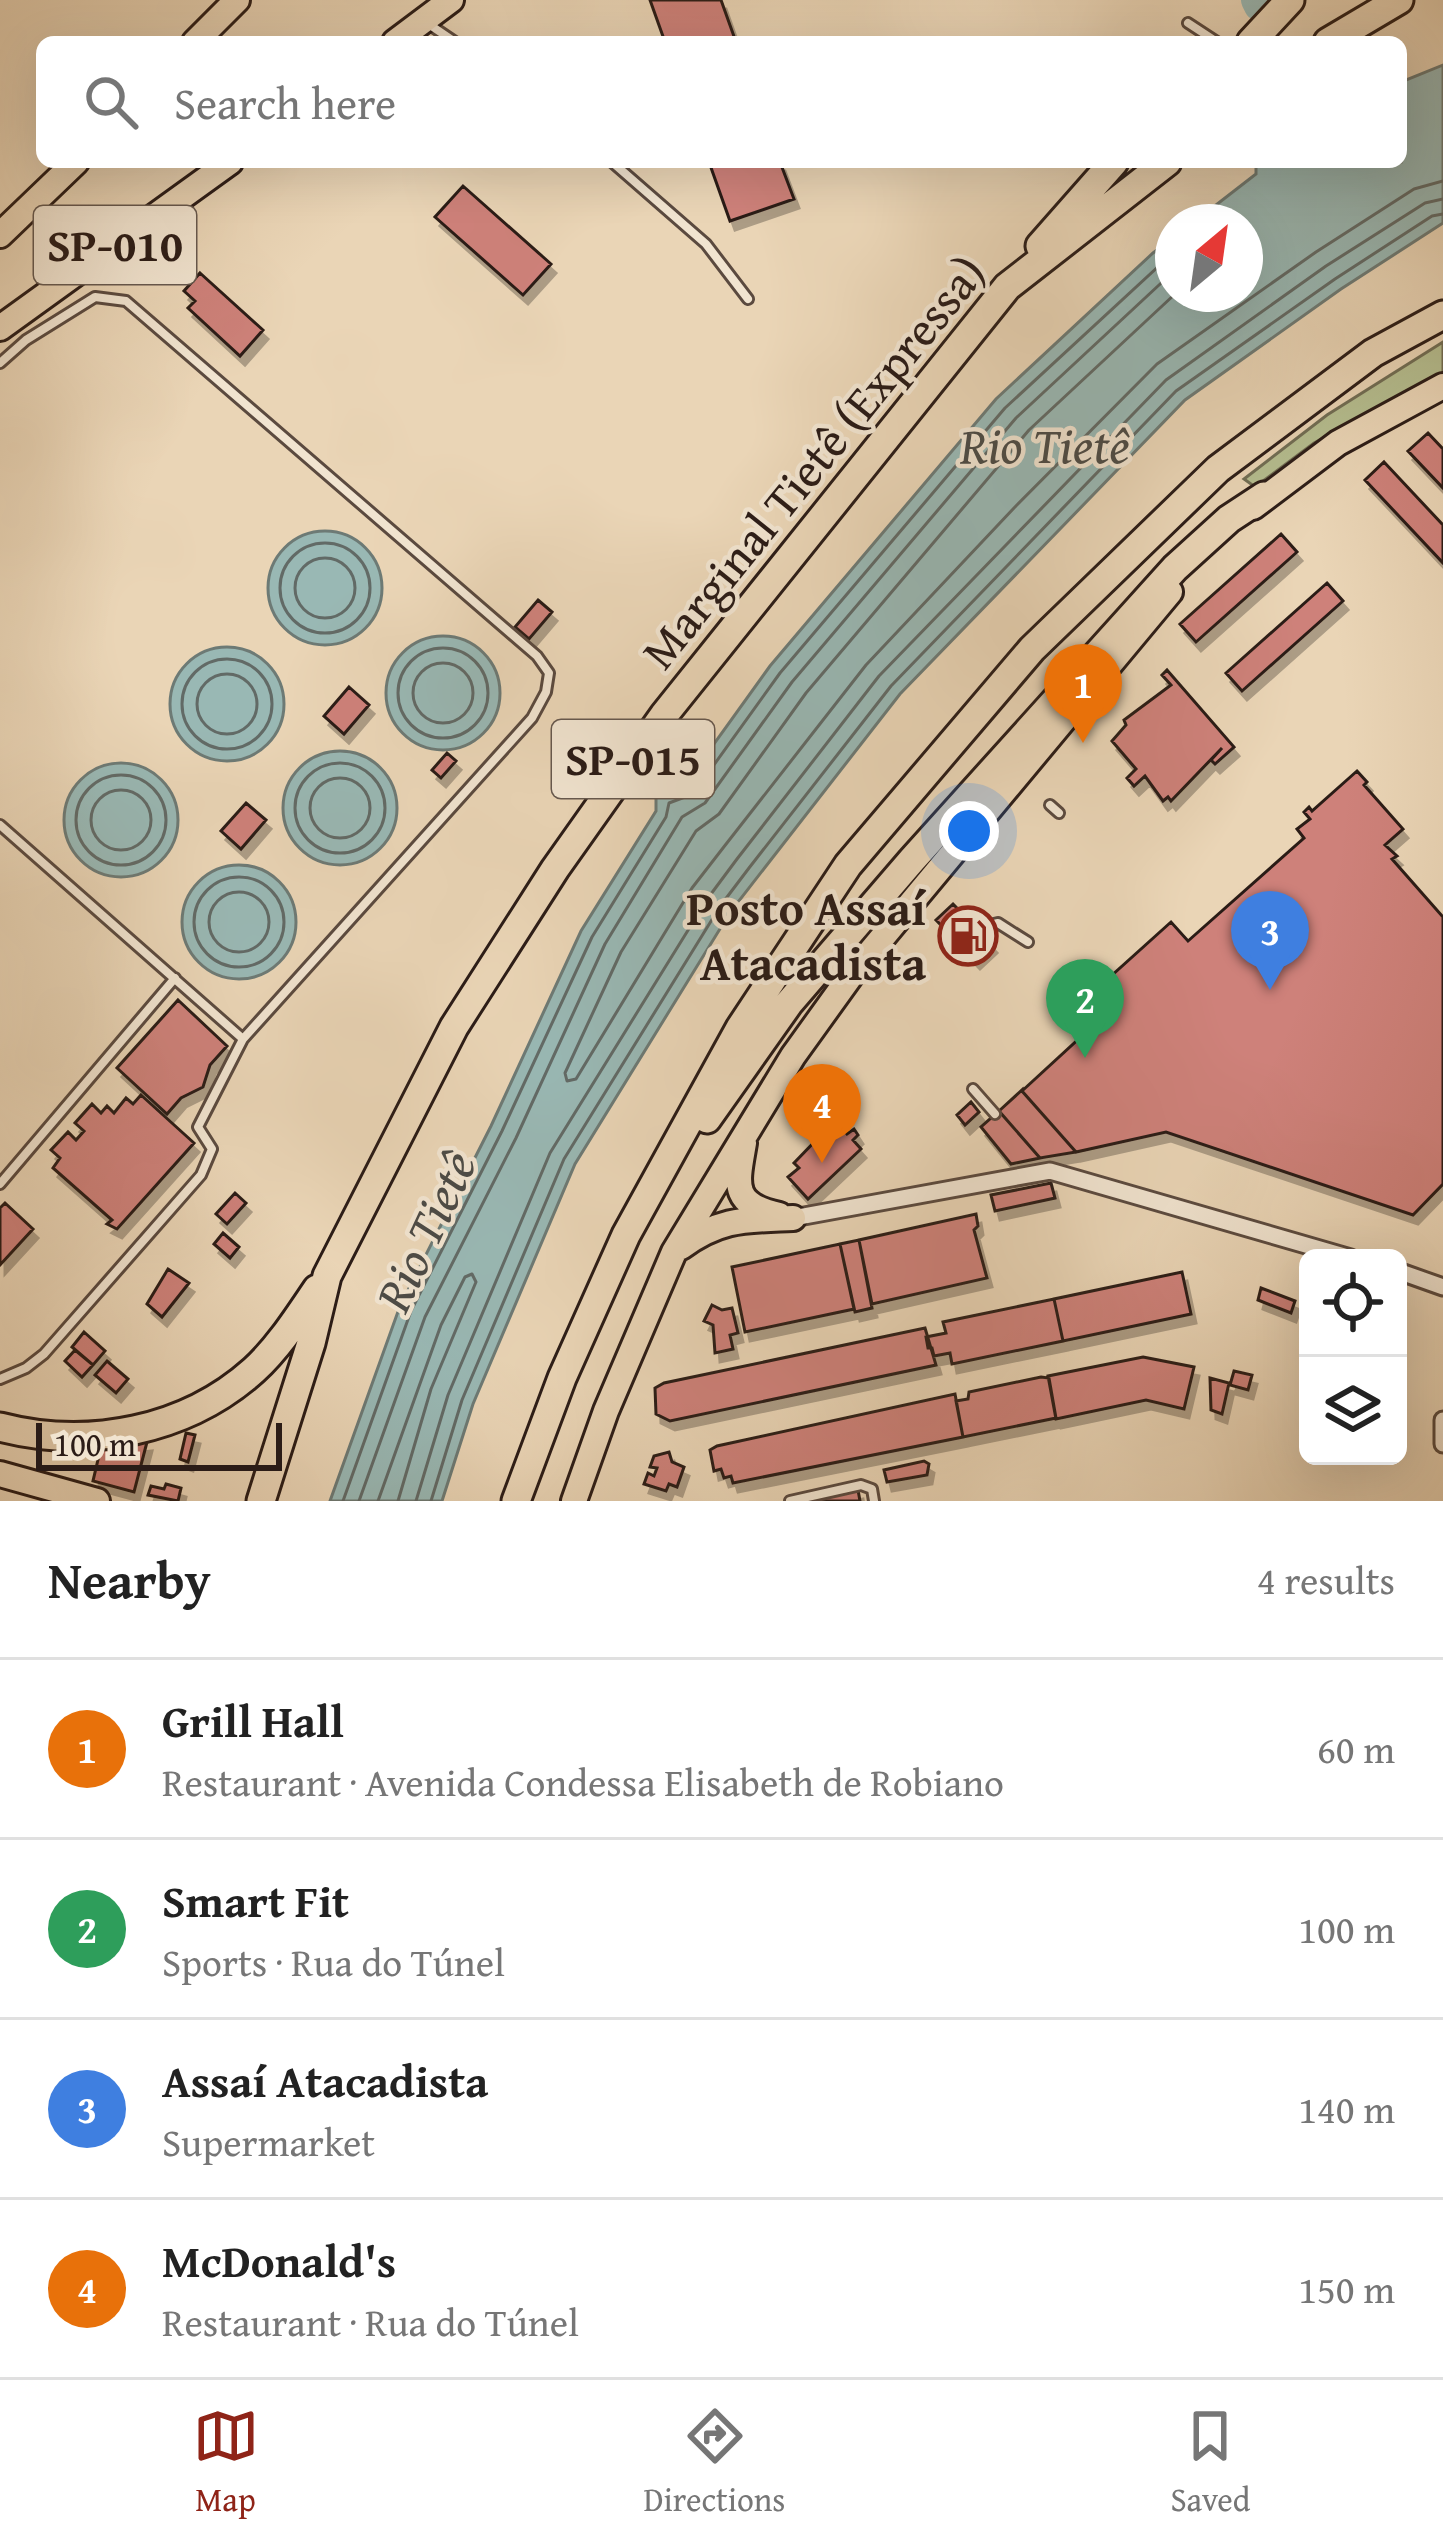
<!DOCTYPE html>
<html lang="en">
<head>
<meta charset="utf-8">
<style>
	body { margin:0; font-family:"Gentium Book Plus",serif; background:#f6f6f6; color:#222 }
	.controls { position:absolute; right:36px; bottom:36px; display:grid; overflow:hidden; border-radius:18px; box-shadow:0 12px 48px #0002 }
	.controls button { width:108px; height:108px; display:grid; place-items:center; padding:0; border:0; border-bottom:3px solid #e0e0e0; background:#fff; color:#222; font:60px sans-serif }
	.compass { position:absolute; left:1155px; top:204px; width:108px; height:108px; border-radius:50%; background:#fff; box-shadow:0 12px 48px #0002; rotate:29deg }
	.scale { position:absolute; left:36px; bottom:30px; width:246px; box-sizing:border-box; padding-left:12px; border:6px solid #2b1c17; border-top:0; font-size:33px; line-height:42px; white-space:nowrap; color:#2b1c17; -webkit-text-stroke:9px #f1e4d0; paint-order:stroke }
	.you { position:absolute; left:969px; top:831px; width:42px; height:42px; margin:-30px; border:9px solid #fff; border-radius:50%; background:#1a73e8; box-shadow:0 0 0 18px #1a73e833 }
	.badge { display:grid; place-items:center; width:78px; height:78px; border-radius:50%; background:#8f2418; color:#fff; font-size:39px; font-weight:700 }
	.pin { position:absolute; translate:-50% -99px; filter:drop-shadow(0 3px 6px #0008) }
	.pin::after { content:''; position:absolute; top:63px; width:42px; height:36px; background:inherit; clip-path:polygon(0 0,100% 0,50% 100%) }
	.list { margin:0; padding:0; list-style:none }
	h2 { display:flex; justify-content:space-between; align-items:center; height:156px; margin:0; padding:0 48px; font-size:51px }
	h2 small { font-size:39px; font-weight:400; color:#767676 }
	.list li { display:grid; grid-template-columns:78px 1fr auto; gap:36px; align-items:center; box-sizing:border-box; height:180px; padding:0 48px; border-top:3px solid #e0e0e0 }
	.list b { display:block; font-size:45px; white-space:nowrap }
	.list p { margin:0; font-size:39px; white-space:nowrap; color:#767676 }
	.list em { font-size:39px; font-style:normal; color:#767676 }
	.icon { flex:none; width:66px; height:66px; fill:none; stroke:currentColor; stroke-width:2; stroke-linecap:round; stroke-linejoin:round }
	.map { position:relative; flex:none; width:1443px; height:1501px; overflow:hidden }
	.search { position:absolute; background:#fff; box-shadow:0 12px 48px #0002; left:36px; right:36px; top:36px; height:132px; display:flex; align-items:center; gap:30px; box-sizing:border-box; padding:0 42px; border-radius:18px; color:#767676; font-size:45px }
	.sheet { height:876px; background:#fff }
	nav { display:flex; justify-content:space-around; align-items:center; box-sizing:border-box; height:168px; border-top:3px solid #e0e0e0; background:#fff; font-size:33px; color:#767676 }
	nav a { display:grid; justify-items:center; gap:6px }
	nav .on { color:#8f2418 }
	.map>svg:first-child { display:block }
	.green { fill:#b5be90; stroke:#706d54; stroke-width:3 }
	.water { fill:#99b8b4; stroke:#6d7a75; stroke-width:3 }
	.lines { fill:none; stroke-linecap:round; stroke-linejoin:round }
	.shore { stroke:#626a66; stroke-width:3 }
	.river { stroke:#99b8b4; stroke-width:30 }
	.building { fill:#ce817a; stroke:#2b1c17; stroke-width:3; filter:url(#shadow) }
	.service-casing { stroke:#5b4a3f; stroke-width:14 }
	.minor-casing { stroke:#5b4a3f; stroke-width:21 }
	.primary-casing { stroke:#2b1c17; stroke-width:30 }
	.trunk-casing { stroke:#2b1c17; stroke-width:30 }
	.motorway-casing { stroke:#2b1c17; stroke-width:33 }
	.service { stroke:#f1e4d0; stroke-width:8 }
	.minor { stroke:#f1e4d0; stroke-width:15 }
	.primary { stroke:#ead5b6; stroke-width:24 }
	.trunk { stroke:#ead5b6; stroke-width:24 }
	.motorway { stroke:#ead5b6; stroke-width:27 }
	.labels { text-anchor:middle; stroke-width:9; stroke-linejoin:round; paint-order:stroke }
	.shield { fill:#f1e4d0; stroke:#66584e; stroke-width:3 }
	.shield-label { font-size:45px; font-weight:bold; fill:#2b1c17 }
	.street-label { font-size:48px; fill:#2b1c17; stroke:#f1e4d0 }
	.poi-label { font-size:48px; font-weight:bold; fill:#2b1c17; stroke:#f1e4d0; text-anchor:end }
	.water-label { font-size:51px; font-style:italic; fill:#4c4b46; stroke:#f1e4d0 }
</style>
</head>
<body>
<div class="map">
<svg width="1443" height="1501" viewBox="0 0 1443 1501">
	<defs>
		<filter id="shadow"><feDropShadow dx="5" dy="9" stdDeviation="0" flood-color="#0004"/></filter>
	</defs>
	<rect width="100%" height="100%" fill="#ead5b6"/>
	<filter id="stains"><feTurbulence type="fractalNoise" baseFrequency=".00167" numOctaves="4"/><feColorMatrix values="0 0 0 0 .2 0 0 0 0 .09 0 0 0 0 .02 0 0 0 .5 -.17"/></filter>
	<radialGradient id="worn" r=".72"><stop offset=".6" stop-color="#630" stop-opacity="0"/><stop offset="1" stop-color="#630" stop-opacity=".3"/></radialGradient>
	<!-- green -->
	<path class="green" d="M1443,342V373L1314,443L1255,487L1244,479L1327,415Z"/>
	<!-- water -->
	<path class="water" d="M1443,65V223L1341,289L1185,400L900,694L731,911L575,1164L473,1404L442,1501H330L400,1306L491,1126L581,931L656,811V781L666,788L683,787L770,666L996,399L1153,253L1173,238V294H1245V222H1194L1256,174V162H1401V82Z
		M268 588a57 57 0 1 1 114 0a57 57 0 1 1-114 0Z
		M386 693a57 57 0 1 1 114 0a57 57 0 1 1-114 0Z
		M170 704a57 57 0 1 1 114 0a57 57 0 1 1-114 0Z
		M283 808a57 57 0 1 1 114 0a57 57 0 1 1-114 0Z
		M64 820a57 57 0 1 1 114 0a57 57 0 1 1-114 0Z
		M182 922a57 57 0 1 1 114 0a57 57 0 1 1-114 0Z"/>
	<g class="lines">
		<!-- shore -->
		<path class="shore" d="M1175,294L1029,430L806,693L719,814L696,831L621,952L565,1073L567,1081L576,1079L692,888L723,848L866,665L1014,508L1157,364L1316,252L1414,189L1443,181
			M280 588a45 45 0 1 1 90 0a45 45 0 1 1-90 0Z
			M295 588a30 30 0 1 1 60 0a30 30 0 1 1-60 0Z
			M398 693a45 45 0 1 1 90 0a45 45 0 1 1-90 0Z
			M182 704a45 45 0 1 1 90 0a45 45 0 1 1-90 0Z
			M413 693a30 30 0 1 1 60 0a30 30 0 1 1-60 0Z
			M197 704a30 30 0 1 1 60 0a30 30 0 1 1-60 0Z
			M295 808a45 45 0 1 1 90 0a45 45 0 1 1-90 0Z
			M76 820a45 45 0 1 1 90 0a45 45 0 1 1-90 0Z
			M310 808a30 30 0 1 1 60 0a30 30 0 1 1-60 0Z
			M91 820a30 30 0 1 1 60 0a30 30 0 1 1-60 0Z
			M194 922a45 45 0 1 1 90 0a45 45 0 1 1-90 0Z
			M209 922a30 30 0 1 1 60 0a30 30 0 1 1-60 0Z
			M343,1501L411,1311L502,1131L592,937L666,817L669,803L693,794L780,673L1005,408L1173,253
			M359,1501L425,1317L516,1138L605,944L682,817L705,803L792,682L1016,418L1173,272
			M378,1501L441,1325L465,1277L472,1274L476,1282L431,1389L398,1501
			M416,1501L448,1395L550,1153L708,898L737,859L879,676L1166,380L1326,266L1425,203L1443,199
			M431,1501L462,1400L564,1159L721,905L749,868L891,686L1176,391L1335,279L1432,216L1443,214"/>
		<!-- river -->
		<path class="river" d="M1256,0L1259,6"/>
	</g>
	<!-- building -->
	<path class="building" d="M650,0H721L736,42H665Z
		M709,162H780L794,199L730,221Z
		M463,186L551,264L523,295L435,217Z
		M200,273L263,330L240,356L188,308L195,301L184,291Z
		M1428,433L1443,449V488L1408,451Z
		M1384,462L1443,525V563L1365,480Z
		M1281,534L1297,552L1196,642L1180,624Z
		M1327,583L1343,601L1242,691L1226,673Z
		M538,600L552,612L529,639L515,627Z
		M1167,670L1234,747L1215,764L1211,760L1222,748L1171,801L1168,797L1163,801L1145,776L1134,786L1127,778L1136,769L1112,741L1126,725L1124,720L1171,685L1162,675Z
		M349,687L369,705L344,734L324,716Z
		M447,753L456,761L441,778L432,770Z
		M1357,771L1367,782L1364,785L1403,829L1385,845L1397,856L1392,859L1443,917V1184L1413,1215L1166,1132L1076,1152L1022,1091L1085,1033L1069,1014L1171,922L1188,941L1304,838L1297,829L1310,819L1304,812L1309,807L1312,811Z
		M246,803L266,820L241,849L221,831Z
		M953,904L992,944L975,960L936,920Z
		M178,1000L227,1046L210,1065L203,1087L181,1098L167,1114L117,1068Z
		M1022,1090V1091L1076,1152L1040,1158L999,1111Z
		M141,1095L194,1143L117,1229L107,1224L112,1220L53,1168L60,1158L51,1150L68,1132L76,1140L84,1131L75,1123L92,1104L101,1113L107,1106L114,1113L126,1098L133,1104Z
		M971,1102L979,1112L965,1125L957,1115Z
		M999,1111L1040,1158L1011,1164L981,1127Z
		M841,1126L847,1134L854,1129L858,1135L853,1140L861,1149L808,1199L788,1177L799,1168L794,1163L824,1132L829,1137Z
		M1051,1183L1055,1198L995,1211L991,1195Z
		M235,1193L246,1203L227,1224L216,1214Z
		M5,1203L33,1229L0,1265V1208Z
		M976,1214L978,1226L974,1230L987,1278L872,1304L859,1240Z
		M223,1233L239,1247L230,1258L214,1244Z
		M859,1240L872,1308L855,1312L840,1244Z
		M840,1244L854,1309L745,1332L732,1267Z
		M168,1269L189,1283L162,1317L147,1304Z
		M1182,1272L1191,1314L1063,1341L1054,1299Z
		M1261,1288L1295,1301L1291,1313L1258,1300Z
		M1054,1299L1063,1341L952,1364L950,1353L934,1356L932,1348H928L926,1337L946,1333L943,1322Z
		M712,1305L722,1310L732,1308L738,1333L730,1335L733,1349L715,1353L713,1325L704,1321Z
		M925,1328L936,1365L670,1421L656,1414L655,1388L664,1383Z
		M84,1332L105,1351L93,1365L72,1347Z
		M75,1350L93,1365L82,1377L65,1361Z
		M1143,1357L1194,1367L1184,1409L1146,1400L1056,1419L1048,1376Z
		M107,1361L128,1379L116,1393L95,1375Z
		M1234,1371L1252,1375L1248,1390L1230,1385Z
		M1041,1377L1049,1378L1056,1418L963,1437L956,1401L968,1399L969,1392Z
		M1210,1378L1229,1383L1222,1414L1211,1410Z
		M955,1394L963,1437L733,1483L731,1476L724,1478L721,1469L714,1471L710,1450L717,1446Z
		M186,1433L195,1435L188,1462L180,1459Z
		M147,1442L134,1492L93,1481L101,1447Z
		M669,1452L672,1462L684,1467L677,1487L669,1484L666,1491L644,1484L648,1473L654,1476L657,1468L650,1467L654,1456Z
		M924,1461L929,1464L927,1475L887,1482L884,1470Z
		M166,1484L181,1488L178,1501L148,1495L151,1486L164,1489Z
		M858,1490L860,1501H805Z"/>
	<g class="lines">
		<defs>
			<path id="service" d="M1188,23L1217,42
				M430,25L455,42
				M612,162L706,244L748,299
				M0,363L26,340L95,297L126,301L537,656L549,673L546,692L532,718L243,1039L198,1127L212,1149L201,1175L44,1354L26,1368L0,1379
				M1050,805L1059,813
				M0,825L243,1039
				M977,928L998,923L1028,942
				M973,1089L995,1114
				M0,1184L175,978
				M790,1501L861,1485L872,1489L874,1501"/>
			<path id="minor" d="M793,1218L1050,1171L1351,1258
				M1398,1271L1443,1287
				M1443,1420V1444"/>
			<path id="primary" d="M0,1474L97,1501"/>
			<path id="trunk" d="M195,42L237,0
				M395,42L451,0
				M0,235L76,162
				M0,328L230,162
				M1253,507L1338,443L1443,386
				M744,1143C737,1184 730,1204 779,1215
				M681,1247C721,1218 745,1220 793,1218
				M574,1501L606,1411L674,1252L793,1056L852,974L1170,592"/>
			<path id="motorway" d="M1251,42L1290,0
				M1328,42L1399,0
				M1040,246L1114,162
				M707,1119L789,1003L912,860L1175,568L1229,519L1264,496
				M0,1427C88,1450 186,1431 254,1370C279,1347 298,1317 317,1289
				M261,1501L311,1343L327,1276L454,1027L555,869L664,715L1007,287L1167,162
				M516,1501L562,1378L626,1235L740,1028L848,865L1032,649L1218,469L1373,353L1443,315"/>
		</defs>
		<!-- service casing -->
		<use href="#service" class="service-casing"/>
		<!-- minor casing -->
		<use href="#minor" class="minor-casing"/>
		<!-- primary casing -->
		<use href="#primary" class="primary-casing"/>
		<!-- trunk casing -->
		<use href="#trunk" class="trunk-casing"/>
		<!-- motorway casing -->
		<use href="#motorway" class="motorway-casing"/>
		<!-- service -->
		<use href="#service" class="service"/>
		<!-- minor -->
		<use href="#minor" class="minor"/>
		<!-- primary -->
		<use href="#primary" class="primary"/>
		<!-- trunk -->
		<use href="#trunk" class="trunk"/>
		<!-- motorway -->
		<use href="#motorway" class="motorway"/>
	</g>
	<!-- icons -->
	<defs>
		<symbol id="fuel-ring" viewBox="-11 -11 22 22"><circle r="9.5" fill="#f1e4d0" stroke="#8f2418" stroke-width="1.5"/><path d="M-5.5-6h7V0h2V4h1.3V-2.5L3-4.5l.8-.8L6-3V5H2.5V1h-1V6h-7ZM-4.2-4.7v3.2H.2V-4.7Z" fill="#8f2418"/></symbol>
	</defs>
	<g fill-rule="evenodd">
		<use href="#fuel-ring" x="935" y="903" width="66" height="66"/>
	</g>
	<g class="labels">
		<!-- shield labels -->
		<g class="shield">
			<rect x="34" y="206" width="162" height="78" rx="9"/>
			<rect x="552" y="720" width="162" height="78" rx="9"/>
		</g>
		<g class="shield-label">
			<text x="115" y="261">SP-010</text>
			<text x="633" y="775">SP-015</text>
		</g>
		<!-- street labels -->
		<g class="street-label">
			<text transform="translate(813 462) rotate(-51)" y="17">Marginal Tietê (Expressa)</text>
		</g>
		<!-- poi labels -->
		<g class="poi-label">
			<text x="926" y="925">Posto Assaí<tspan x="926" dy="55">Atacadista</tspan></text>
		</g>
		<!-- water labels -->
		<g class="water-label">
			<text x="1045" y="463">Rio Tietê</text>
			<text transform="translate(425 1231) rotate(-65)" y="18">Rio Tietê</text>
		</g>
	</g>
	<rect width="100%" height="100%" filter="url(#stains)"/>
	<rect width="100%" height="100%" fill="url(#worn)"/>
</svg>
<div class="controls">
<button><svg class="icon" aria-label="locate" viewBox="0 0 24 24"><circle cx="12" cy="12" r="6"/><path d="M12 2v4M12 18v4M2 12h4M18 12h4"/></svg></button>
<button><svg class="icon" aria-label="layers" viewBox="0 0 24 24"><path d="M12 4l9 5-9 5-9-5zM3 14l9 5 9-5"/></svg></button>
</div>
<svg class="compass" viewBox="-18 -18 36 36"><path d="M0-13l5 13h-10z" fill="#e53935"/><path d="M0 13l5-13h-10z" fill="#767676"/></svg>
<div class="scale">100 m</div>
<div class="you"></div>
<div class="pin badge" style="left:1083px;top:743px;background:#e8710a">1</div>
<div class="pin badge" style="left:1085px;top:1058px;background:#2e9e5b">2</div>
<div class="pin badge" style="left:1270px;top:990px;background:#3f7fe0">3</div>
<div class="pin badge" style="left:822px;top:1163px;background:#e8710a">4</div>
<div class="search"><svg class="icon" aria-label="search" viewBox="0 0 24 24"><circle cx="10" cy="10" r="6"/><path d="M15 15l6 6"/></svg>Search here</div>
</div>
<section class="sheet">
<h2>Nearby<small>4 results</small></h2>
<ul class="list">
<li><span class="badge" style="background:#e8710a">1</span><div><b>Grill Hall</b><p>Restaurant · Avenida Condessa Elisabeth de Robiano</p></div><em>60 m</em></li>
<li><span class="badge" style="background:#2e9e5b">2</span><div><b>Smart Fit</b><p>Sports · Rua do Túnel</p></div><em>100 m</em></li>
<li><span class="badge" style="background:#3f7fe0">3</span><div><b>Assaí Atacadista</b><p>Supermarket</p></div><em>140 m</em></li>
<li><span class="badge" style="background:#e8710a">4</span><div><b>McDonald's</b><p>Restaurant · Rua do Túnel</p></div><em>150 m</em></li>
</ul>
</section>
<nav>
<a class="on"><svg class="icon" aria-label="map" viewBox="0 0 24 24"><path d="M3 6l6-2 6 2 6-2v14l-6 2-6-2-6 2zM9 4v14M15 6v14"/></svg>Map</a>
<a><svg class="icon" aria-label="directions" viewBox="0 0 24 24"><path d="M12 3l9 9-9 9-9-9zM9 14v-3h6M13 9l2 2-2 2"/></svg>Directions</a>
<a><svg class="icon" aria-label="saved" viewBox="0 0 24 24"><path d="M7 4h10v16l-5-4-5 4z"/></svg>Saved</a>
</nav>
</body>
</html>
